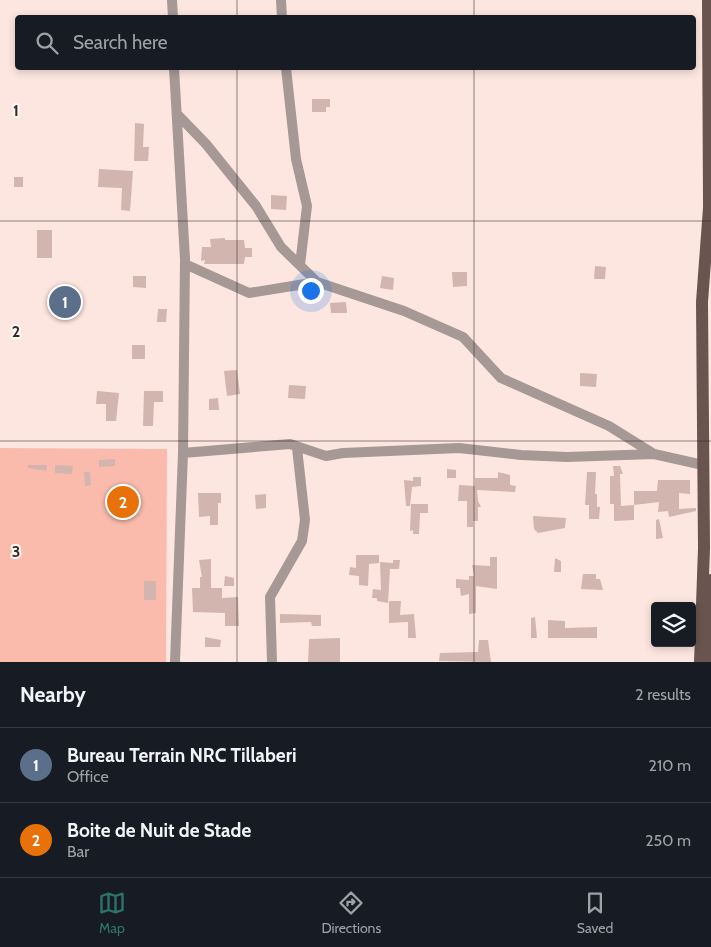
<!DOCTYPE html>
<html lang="en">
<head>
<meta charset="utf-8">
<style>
	body { margin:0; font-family:Cabin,sans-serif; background:#20242c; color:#f1f3f6 }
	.controls { position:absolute; right:15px; bottom:15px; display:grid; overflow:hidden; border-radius:5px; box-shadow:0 2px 8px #0003 }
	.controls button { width:45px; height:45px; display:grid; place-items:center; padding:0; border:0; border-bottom:1px solid #363941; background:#171b24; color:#f1f3f6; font:25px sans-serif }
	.you { position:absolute; left:310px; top:290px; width:18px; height:18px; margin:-12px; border:4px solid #fff; border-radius:50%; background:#1a73e8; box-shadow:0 0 0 8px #1a73e833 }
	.badge { display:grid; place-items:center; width:32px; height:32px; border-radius:50%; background:#2d746a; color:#fff; font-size:16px; font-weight:700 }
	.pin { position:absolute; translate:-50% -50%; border:2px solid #fff; box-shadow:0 1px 5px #0006 }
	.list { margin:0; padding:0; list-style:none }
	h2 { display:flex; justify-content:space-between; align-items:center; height:65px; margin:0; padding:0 20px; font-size:21px }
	h2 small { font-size:16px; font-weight:400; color:#9ea1a6 }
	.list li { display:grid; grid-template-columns:32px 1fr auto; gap:15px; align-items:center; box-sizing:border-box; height:75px; padding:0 20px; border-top:1px solid #363941 }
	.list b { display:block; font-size:19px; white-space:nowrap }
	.list p { margin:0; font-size:16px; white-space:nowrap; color:#9ea1a6 }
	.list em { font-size:16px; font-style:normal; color:#9ea1a6 }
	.icon { flex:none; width:28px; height:28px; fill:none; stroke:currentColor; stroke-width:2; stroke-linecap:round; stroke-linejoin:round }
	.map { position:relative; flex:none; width:711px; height:662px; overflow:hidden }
	.search { position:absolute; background:#171b24; box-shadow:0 2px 8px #0003; left:15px; right:15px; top:15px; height:55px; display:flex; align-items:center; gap:12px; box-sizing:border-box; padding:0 18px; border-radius:5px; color:#9ea1a6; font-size:19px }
	.sheet { height:215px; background:#171b24 }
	nav { display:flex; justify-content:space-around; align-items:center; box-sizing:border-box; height:70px; border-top:1px solid #363941; background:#171b24; font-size:14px; color:#9ea1a6 }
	nav a { display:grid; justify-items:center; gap:2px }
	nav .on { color:#2d746a }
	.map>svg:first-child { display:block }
	.green { fill:#fabbad }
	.building { fill:#d1b5ae }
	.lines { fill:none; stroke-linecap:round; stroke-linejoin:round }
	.minor { stroke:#a59895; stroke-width:10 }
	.major { stroke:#69544f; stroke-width:12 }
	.grid { fill:none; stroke:#352a28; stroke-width:1; stroke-opacity:0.55 }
	.grid-label { font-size:16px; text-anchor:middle; font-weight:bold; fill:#352a28; stroke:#fef8f6; stroke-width:4; stroke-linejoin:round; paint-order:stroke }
</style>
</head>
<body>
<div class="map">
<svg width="711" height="662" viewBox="0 0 711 662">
	<rect width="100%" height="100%" fill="#fee6e0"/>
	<!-- green -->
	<path class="green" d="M0,448L167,449L166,662H0Z"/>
	<!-- building -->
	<path class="building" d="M312,99H330V107H326V112H312Z
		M135,123L144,124L143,147H149L148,161H134Z
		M99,169L133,171L130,211L121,210L122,188L98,187Z
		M14,177H23V187H14Z
		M271,195L287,196L286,210L271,209Z
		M37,230H52V258H37Z
		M225,238V240H244L245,248H252V257H245L244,264H204L205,260L201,261L202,247H211L210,239Z
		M595,266L606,267L605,279H594Z
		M452,272H467V286L453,287Z
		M133,276H146V288L133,287Z
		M382,276L394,278L393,290L380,288Z
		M346,302L347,313H331L330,303Z
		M158,309H167L166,322H157Z
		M132,345H145V359H132Z
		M237,370L240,394L227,396L224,371Z
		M580,373L597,374L596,387L580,386Z
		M289,385L306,386L305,399L288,398Z
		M97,391L119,393L116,421H106V404H96Z
		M144,391H163V402H154L153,426H143Z
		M218,398L219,410H209V399Z
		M115,459V466L99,467V460Z
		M28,465H47L46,471L28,468Z
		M55,465L73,466L72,474L55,473Z
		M613,466H620L623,474H620L621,506L634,505V520L614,521V504H610V476H614Z
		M447,469L456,470V478H447Z
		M84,472H90L91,485L85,486Z
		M498,472L510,475V485L516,486L515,492L477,490L478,501L481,507H478V521H473V527H467V501H458L459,485L475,486V478H498Z
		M587,472H596L595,494H597V507H600L599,519H589V505H585Z
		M413,477H421V486L412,487L410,506H406L404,480L413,481Z
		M658,480H690V494L679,493V509L696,508V511L669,517L668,511L658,512L659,502L634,505V491H657Z
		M198,493H221V503H218V525H210V516L199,517Z
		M266,494V508L256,509L255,495Z
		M411,504H428V513H420L419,534H413V530L410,531Z
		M533,516L566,518L565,528L538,533L534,529Z
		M659,519L663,538L656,539V520Z
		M356,555H379V563L369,564L368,586L359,585V576L349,575L350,567L356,568Z
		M490,557H497V589L476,586V613L469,614V594L461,596L460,588H456V579L469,580V576H474L472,565L490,566Z
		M555,558L561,561V572H554Z
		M211,559V588H222V598L238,597L239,626H225V613L193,612L192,588H200V577H202L199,560Z
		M393,560H400L399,569H390L388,603L377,601V598H372L373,589L381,590L380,562L393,563Z
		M583,574H596V579H600L603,590L581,589Z
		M225,576L234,578V586H224Z
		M144,581H156V600H144Z
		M389,601H401L400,615L414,614L416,638H408V622L389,623Z
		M280,614L321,615V626H312L311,622L280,623Z
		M535,617L537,638H531V618Z
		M548,620L565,621V628L597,627V638H548Z
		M205,637L221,640L220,647H205Z
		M340,638V662H308L309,639Z
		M479,640H488L491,662L439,661L440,653L478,652Z"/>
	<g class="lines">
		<!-- minor -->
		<path class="minor" d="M172,0L173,18
			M281,0L282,18
			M174,68L185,259L183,453L175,662
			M286,68L296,159L307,206L300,265
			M177,114L206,144L256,206L281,247L317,282L404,311L463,337L501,378L609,426L654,454L703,465
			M185,264L249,293L317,282
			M183,453L290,444L326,456L343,453L459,448L521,455L567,457L654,454
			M272,662L270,597L302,541L305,520L297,448"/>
		<!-- major -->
		<path class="major" d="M700,662L704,548L702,302L709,208L708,0
			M710,662L711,580"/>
	</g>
	<!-- grid -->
	<path class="grid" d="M237,0V18M474,0V18M237,68V662M474,68V662M0,221H711M0,441H711"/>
	<g class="grid-label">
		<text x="16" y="116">1</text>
		<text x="16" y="337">2</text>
		<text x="16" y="557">3</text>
	</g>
</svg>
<div class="controls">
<button><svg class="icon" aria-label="layers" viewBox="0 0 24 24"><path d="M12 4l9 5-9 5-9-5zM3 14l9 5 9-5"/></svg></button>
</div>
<div class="you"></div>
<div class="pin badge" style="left:65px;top:302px;background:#5c6f8a">1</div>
<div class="pin badge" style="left:123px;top:502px;background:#e8710a">2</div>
<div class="search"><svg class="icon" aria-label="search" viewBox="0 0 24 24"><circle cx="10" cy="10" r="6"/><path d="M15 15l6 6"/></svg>Search here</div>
</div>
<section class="sheet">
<h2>Nearby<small>2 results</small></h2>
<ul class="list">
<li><span class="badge" style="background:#5c6f8a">1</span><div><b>Bureau Terrain NRC Tillaberi</b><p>Office</p></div><em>210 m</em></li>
<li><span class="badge" style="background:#e8710a">2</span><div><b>Boite de Nuit de Stade</b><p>Bar</p></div><em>250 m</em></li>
</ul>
</section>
<nav>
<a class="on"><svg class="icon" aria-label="map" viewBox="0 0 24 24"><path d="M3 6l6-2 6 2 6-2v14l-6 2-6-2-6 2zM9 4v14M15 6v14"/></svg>Map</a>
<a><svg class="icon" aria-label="directions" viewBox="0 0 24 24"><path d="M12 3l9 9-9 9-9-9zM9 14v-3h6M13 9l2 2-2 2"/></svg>Directions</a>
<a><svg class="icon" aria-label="saved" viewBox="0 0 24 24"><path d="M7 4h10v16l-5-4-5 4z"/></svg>Saved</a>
</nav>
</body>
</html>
